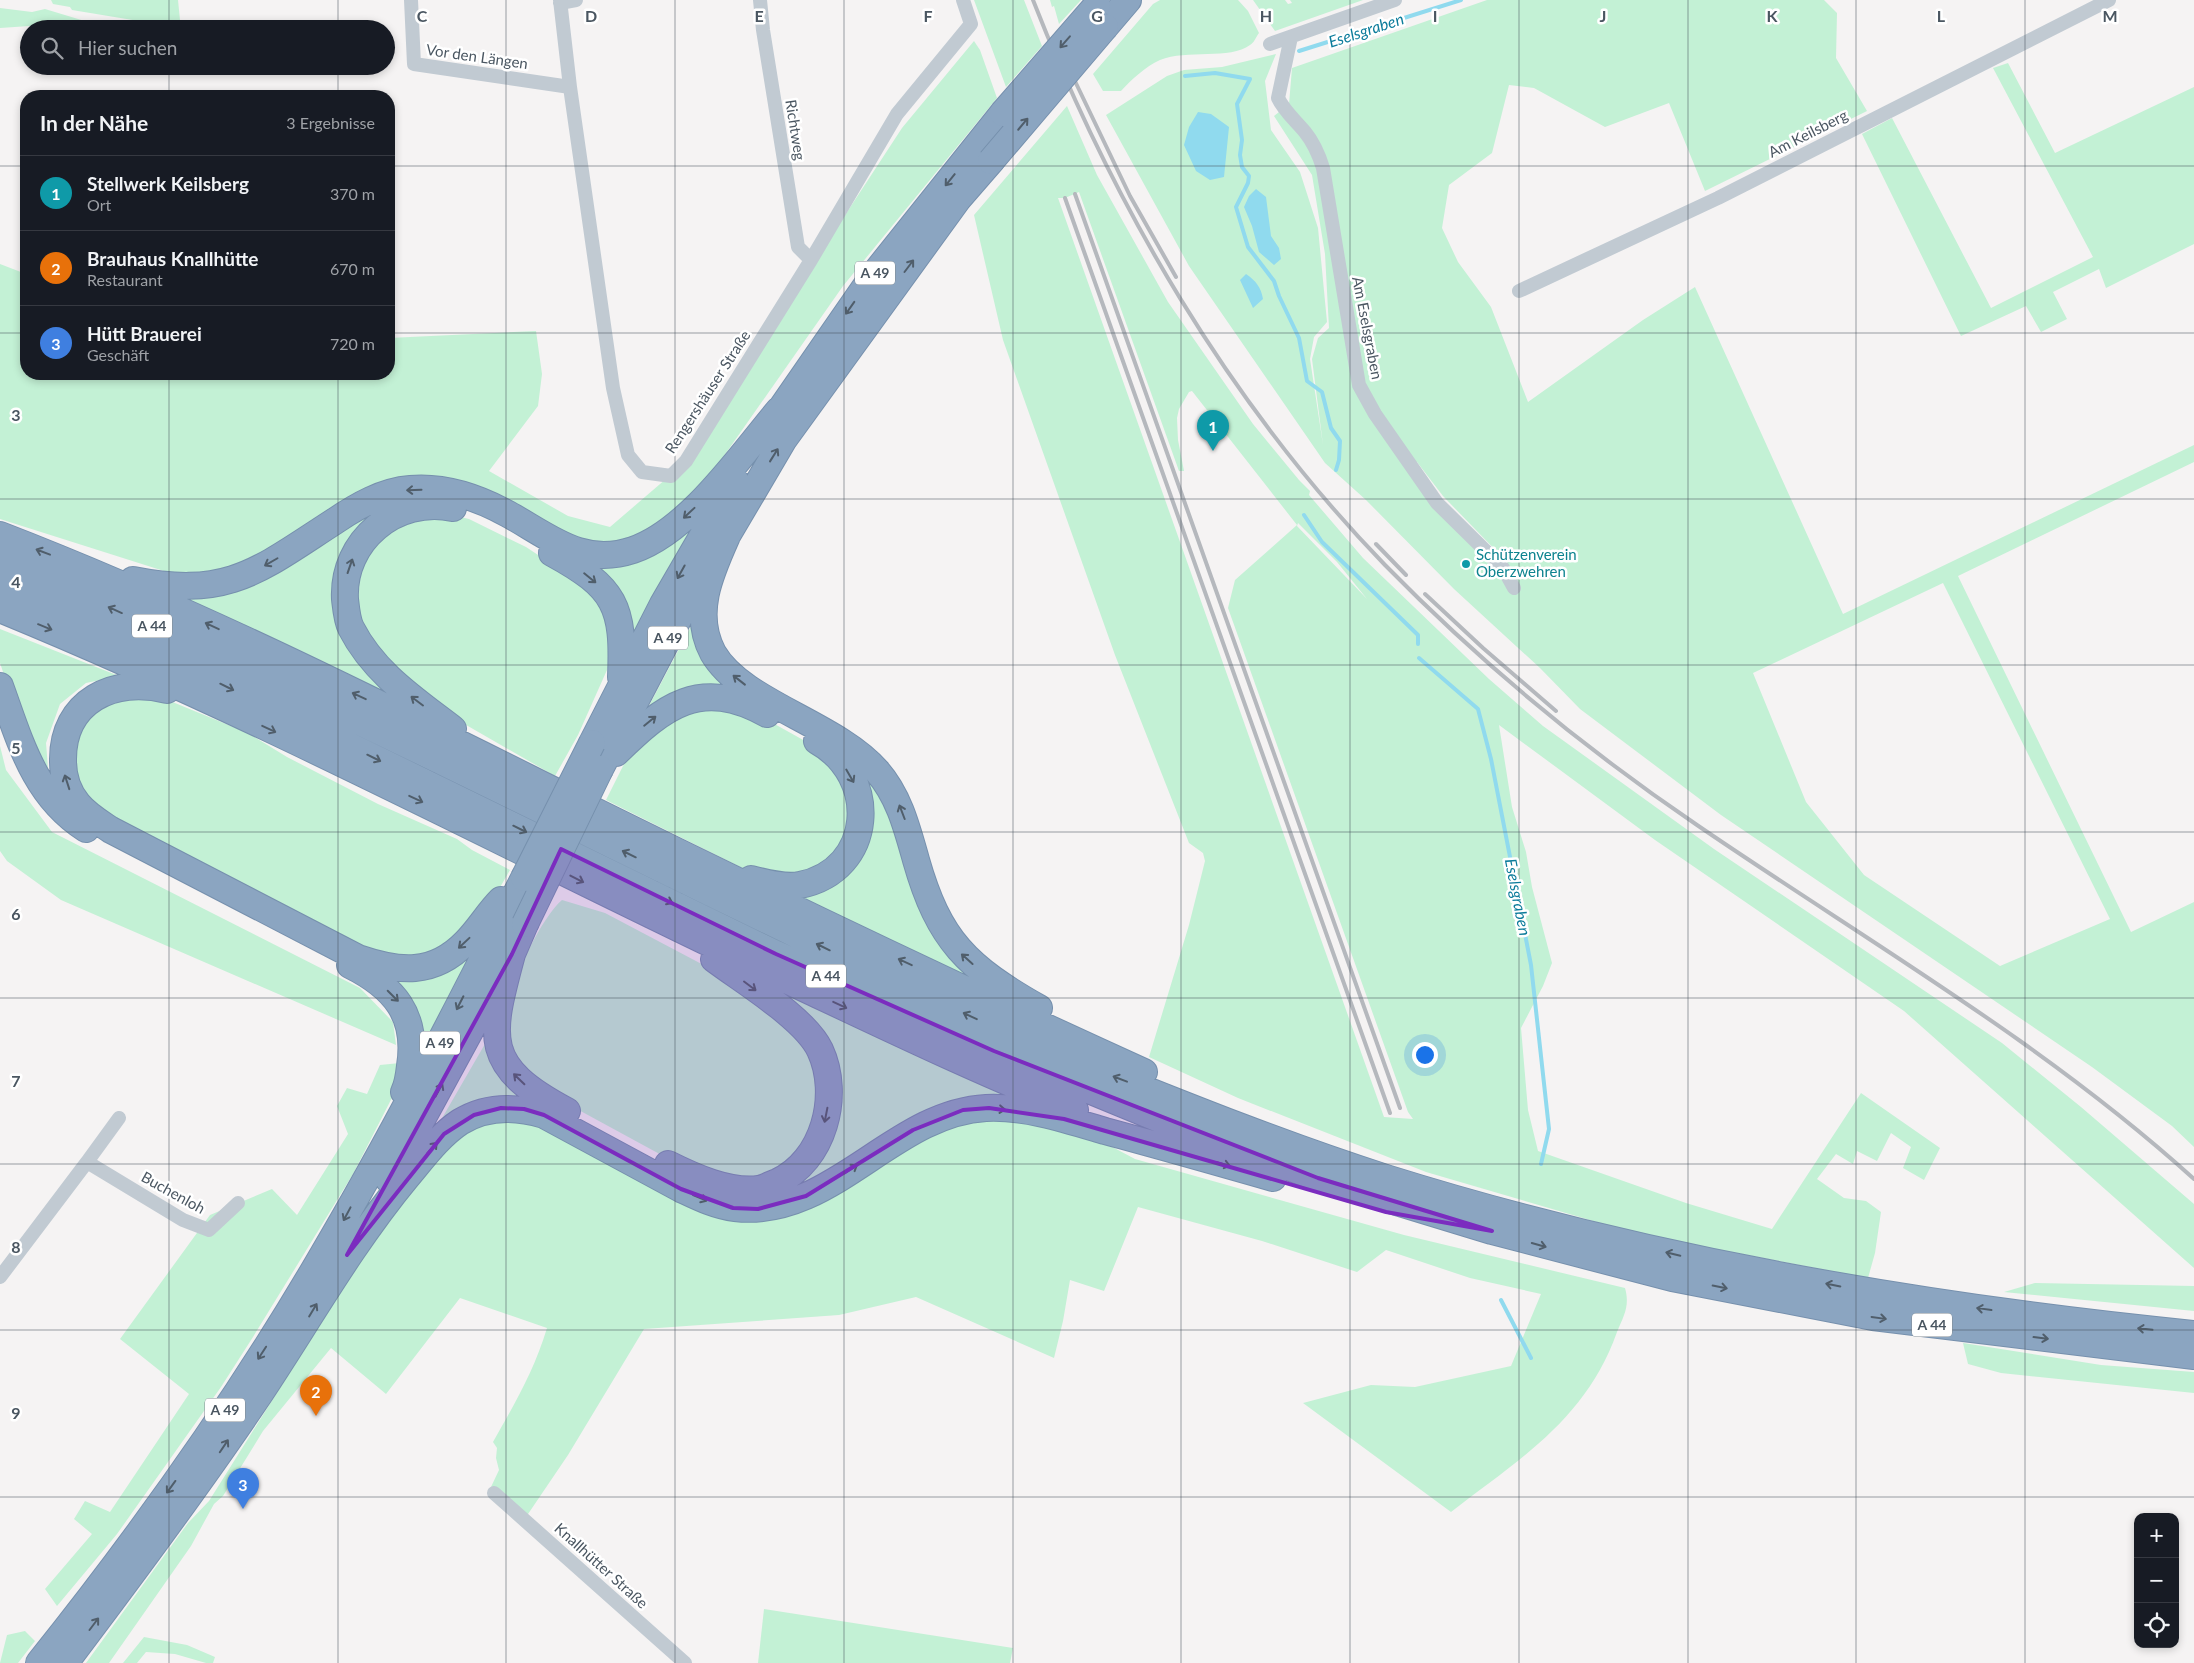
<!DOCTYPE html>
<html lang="de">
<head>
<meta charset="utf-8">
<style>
	body { margin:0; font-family:Lato,sans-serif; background:#242831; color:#f1f3f6 }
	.controls { position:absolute; right:15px; bottom:15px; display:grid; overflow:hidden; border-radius:10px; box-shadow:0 2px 8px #0003 }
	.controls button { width:45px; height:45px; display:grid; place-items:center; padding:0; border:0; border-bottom:1px solid #363941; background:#171b24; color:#f1f3f6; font:25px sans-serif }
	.you { position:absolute; left:1424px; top:1054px; width:18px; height:18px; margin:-12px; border:4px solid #fff; border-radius:50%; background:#1a73e8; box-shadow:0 0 0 8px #1a73e833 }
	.badge { display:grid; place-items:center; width:32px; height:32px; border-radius:50%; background:#1a73e8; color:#fff; font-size:16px; font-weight:700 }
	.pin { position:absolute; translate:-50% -41px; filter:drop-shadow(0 1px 2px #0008) }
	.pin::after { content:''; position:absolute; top:26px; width:18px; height:15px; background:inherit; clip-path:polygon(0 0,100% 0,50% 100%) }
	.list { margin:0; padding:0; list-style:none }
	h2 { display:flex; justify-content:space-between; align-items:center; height:65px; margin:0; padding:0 20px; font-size:21px }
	h2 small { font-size:16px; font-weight:400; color:#9ea1a6 }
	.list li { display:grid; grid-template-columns:32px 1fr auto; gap:15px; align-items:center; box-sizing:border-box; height:75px; padding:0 20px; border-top:1px solid #363941 }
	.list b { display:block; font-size:19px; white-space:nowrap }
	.list p { margin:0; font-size:16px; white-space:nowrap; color:#9ea1a6 }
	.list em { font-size:16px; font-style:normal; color:#9ea1a6 }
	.icon { flex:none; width:28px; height:28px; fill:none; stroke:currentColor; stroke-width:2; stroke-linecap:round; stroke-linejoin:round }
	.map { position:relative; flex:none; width:2194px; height:1663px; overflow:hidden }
	.search { position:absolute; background:#171b24; box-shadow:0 2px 8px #0003; left:20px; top:20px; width:375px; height:55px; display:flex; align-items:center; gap:12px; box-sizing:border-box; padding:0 18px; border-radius:28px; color:#9ea1a6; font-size:19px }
	.panel { position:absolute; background:#171b24; box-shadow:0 2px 8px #0003; left:20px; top:90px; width:375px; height:290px; border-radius:20px }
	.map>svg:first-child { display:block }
	.green { fill:#c3f1d5; fill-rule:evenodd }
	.water { fill:#90daee }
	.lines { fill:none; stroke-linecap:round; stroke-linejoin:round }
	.stream { stroke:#90daee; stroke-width:4 }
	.highway-casing { stroke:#7690ad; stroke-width:28 }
	.street { stroke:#c1cad2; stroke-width:14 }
	.highway { stroke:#8ba5c1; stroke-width:26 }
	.rail { stroke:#b5b8bd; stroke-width:4 }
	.highway-bridge-casing { stroke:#7690ad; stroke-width:28; stroke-linecap:butt }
	.highway-bridge { stroke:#8ba5c1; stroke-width:26 }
	.oneway { stroke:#505e6b }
	.marked { fill:#7b2cbf; fill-opacity:0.2; stroke:#7b2cbf; stroke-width:4; stroke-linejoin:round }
	.grid { fill:none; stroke:#4a5661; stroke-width:1; stroke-opacity:0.55 }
	.culture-dot { fill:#0f9aa8; stroke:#fff; stroke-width:2 }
	.labels { text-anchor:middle; stroke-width:5; stroke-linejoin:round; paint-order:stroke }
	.shield { fill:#fff; stroke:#808990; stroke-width:1 }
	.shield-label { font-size:14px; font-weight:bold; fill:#4a5661 }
	.street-label { font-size:15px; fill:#4a5661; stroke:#fff }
	.culture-label { font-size:15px; fill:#0d838f; stroke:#fff; text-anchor:start }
	.water-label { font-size:16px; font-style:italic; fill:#0c7c9b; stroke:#fff }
	.grid-label { font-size:16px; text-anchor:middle; font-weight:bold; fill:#4a5661; stroke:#fff; stroke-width:5; stroke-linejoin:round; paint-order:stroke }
</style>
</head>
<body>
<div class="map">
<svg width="2194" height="1663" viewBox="0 0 2194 1663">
	<rect width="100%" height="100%" fill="#f5f3f3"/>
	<!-- green -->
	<path class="green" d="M51,0H178L180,20L232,29H187L72,10L70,7L53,4Z
		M974,0H1024L1042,46L1006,87Z
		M1050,0H1081L1059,24L1054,6L1052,7Z
		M1160,0H1238L1248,11L1259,33C1256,37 1254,43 1250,45C1230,60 1187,49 1160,60C1145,67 1132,79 1121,91H1103L1093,74L1153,4Z
		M1253,0H1285L1288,4L1292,3L1290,0H1363L1275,31Z
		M1487,0H1824L1837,13L1836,58L1867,111L1705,191L1669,103L1605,127L1534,88L1509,85L1492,153L1449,185L1442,228L1458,262L1491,307L1528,402L1643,320L1695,287L1843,614L2194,445V462L1958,576L2131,932L2194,902V1147L2172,1126L2092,1067L1721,815L1580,709L1540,668L1454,589L1366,500L1325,463L1189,266L1106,115L1167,76L1184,70L1222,67L1276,54L1265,81L1271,130L1300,172L1318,228L1327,322L1314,337L1310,359L1323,445L1312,359L1318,338L1329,328L1325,254L1312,175L1274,116L1289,104L1292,68ZM1417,462L1443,496L1504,559L1512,573L1406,467ZM1943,583L2110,919L2000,966L1864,875L1806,802L1753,673Z
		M0,8L32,12L45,9L88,22L0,28Z
		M974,41L980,50L997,98L843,286L712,473L646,540L605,548L572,539L432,476L240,572L186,578L0,519V264L26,274V374H389V338L536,331L542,374L538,406L489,471L568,516L610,527L681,466L902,128Z
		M2008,63L2055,153L2194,87V244L2106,288L2099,269L2053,292L2067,319L2041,332L2026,306L1961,336L1862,134L1892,118L1991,308L2093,257L1993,68Z
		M1067,106L1097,175L1168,302L1253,424L1299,480L1310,491L1309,495L1363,558L1489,679L1543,726L1714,849L2002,1043L2081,1107L2194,1204V1268L1904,1011L1655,840L1499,725L1512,807L1526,852L1532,887L1552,963L1543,986L1521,1028L1528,1110L1538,1151L1686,1203L1772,1229L1861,1093L1940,1148L1924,1180L1903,1168L1911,1147L1891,1133L1877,1161L1857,1151L1853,1164L1836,1154L1817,1179L1844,1198L1866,1201L1881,1212L1875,1253L1868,1278L1641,1235L1426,1172L1238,1098L1149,1057L1189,925L1205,861L1203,853L1189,843L1115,655L1003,340L974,215ZM1079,192L1179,471H1184L1178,440L1177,418L1179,409L1189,392L1192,391L1297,525L1235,580L1228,608L1408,1112L1413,1119L1384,1117L1058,198H1065ZM1298,523L1337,562L1367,599L1297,526Z
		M403,504L339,586L406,703L177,595L352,515Z
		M439,512L469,519L526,547L588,588L610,622L611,661L578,735L555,776L454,718L366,641L354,607L358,568L376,537Z
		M699,514L629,640L583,559Z
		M698,613L732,694L640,723Z
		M0,629L119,676L86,683L60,704L46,743L50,793L16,710L0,663Z
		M153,694L248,733L287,757L378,804L457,839L472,850L510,870L491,903L452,948L393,964L94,818L66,773L78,719L106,698Z
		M686,707H744L805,741L840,773L853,815L837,856L818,869L771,877L742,868L606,800L623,766L646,733Z
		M0,746L6,770L52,832L360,988L393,1022L396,1045L61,900L7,861L0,851Z
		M843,754L872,777L971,981L781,890L860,851Z
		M562,900L605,913L730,979L808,1044L823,1089L800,1157L758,1184L689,1170L564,1102L509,1057C508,1042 505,1025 507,1010C510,983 541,918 562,900Z
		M480,939L423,1066L394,978Z
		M773,984L1022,1099L1135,1159L1404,1235L1625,1288C1630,1306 1624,1315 1617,1332C1586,1419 1521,1458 1451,1512L1303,1403L1371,1385L1415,1387L1511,1366L1541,1294L1470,1278L1386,1250L1357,1272L1262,1241L1138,1207L1104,1291L1070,1280L1063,1321L1054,1358L916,1297L839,1315L644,1329L568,1455L526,1517L491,1487L499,1470L496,1458L497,1448L493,1442C515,1403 534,1371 547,1328L460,1298L386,1394L331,1348L263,1431L223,1496L214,1504L191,1546L109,1663H86L188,1523L209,1501L389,1214L463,1127L524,1114L617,1161L775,1190L840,1090Z
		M489,1037L533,1102L430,1139Z
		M400,1063L398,1086L353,1174L253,1337L221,1387L117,1534L57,1606L45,1589L92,1534L74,1519L85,1501L110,1512L189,1394L120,1339L210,1215L272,1189L297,1215L348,1134L337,1106L347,1088L367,1094L380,1065Z
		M2035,1283L2194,1286V1311L2004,1292Z
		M1963,1343L2101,1365L2194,1372V1393L2001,1373L1968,1364Z
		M764,1609L1013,1648L1010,1663H758Z
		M25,1631L35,1641L18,1663H0L7,1635Z
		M144,1637L187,1645L215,1657L213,1663H206L175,1654L146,1652L137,1663H123Z"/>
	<!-- water -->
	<path class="water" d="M1198,112L1211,114L1229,127L1224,177L1210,180L1196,171L1184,145L1189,127Z
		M1256,189L1266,197L1271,236L1279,248L1281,259L1274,265L1259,252L1252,226L1244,207L1249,196Z
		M1246,274C1256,281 1261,287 1263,299L1253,308L1240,280Z"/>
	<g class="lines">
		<!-- stream -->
		<path class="stream" d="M1299,51L1461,0
			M1185,76L1215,73L1250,79L1237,104L1242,140L1240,155L1242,167L1249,176L1248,183L1236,207L1248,247L1274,281L1279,296L1299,338L1307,381L1322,392L1331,428L1340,441L1339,460L1336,470
			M1304,515L1322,542L1418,635V644
			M1419,658L1478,709L1491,759L1531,965L1549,1129L1541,1164
			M1501,1300L1531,1358"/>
		<defs>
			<path id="highway" d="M1105,27L1128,0
				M769,426L875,273L1003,113
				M731,527C714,566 690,610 713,653C742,703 835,723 877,771C899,796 907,828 916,860C939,941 967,967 1039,1008
				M0,535C205,614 402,715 599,813C779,902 961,989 1144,1072
				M552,553C616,588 624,606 621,677
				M0,559C258,666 505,794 756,915C869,970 982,1025 1099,1071C1194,1109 1289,1147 1386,1178C1648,1260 1921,1307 2194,1334
				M133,580C229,599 259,570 335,521C357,506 383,491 410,489C444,486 479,498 508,514C550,537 582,567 633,550C689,531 741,455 779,410
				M0,584L184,665L776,954L994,1051L1164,1121L1318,1178L1492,1231L1672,1278L1873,1317L2194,1356
				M0,609C278,723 542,866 814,993C901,1034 987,1075 1075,1110
				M0,686C20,741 34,796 86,829
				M167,690C114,676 62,701 63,761C63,776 68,792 78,804C87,815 99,822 111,830L358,958C399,972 433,976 466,942C479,929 488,913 501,900
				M453,729C414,699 374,673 351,628C347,620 346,608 345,599C342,541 396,496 453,508
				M592,743L663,604L735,480
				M616,753C664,706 700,677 767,714
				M600,769L682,612L784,439L958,199L991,161
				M751,879C766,883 785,888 800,885C875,870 880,776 817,741
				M512,954C489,1039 482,1066 567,1111
				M350,965C394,987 418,1015 410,1066C409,1075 408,1084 404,1092
				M668,1164C694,1177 729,1193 759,1189C765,1188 771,1184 777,1182C824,1161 841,1095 820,1050C805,1018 743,981 714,959
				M389,1180L512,954L525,924
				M39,1663C140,1537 236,1403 318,1263C392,1138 458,1008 524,878
				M65,1663C130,1577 195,1490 255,1401C306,1325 349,1247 407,1177C423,1158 439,1136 460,1122C486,1106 515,1106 544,1115L681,1189C698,1197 716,1206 735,1208C832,1219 892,1113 986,1108C1026,1106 1068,1120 1105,1131C1161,1146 1217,1162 1273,1178"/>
		</defs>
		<!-- highway casing -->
		<use href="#highway" class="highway-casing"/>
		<!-- street -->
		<path class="street" d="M411,0L414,64L570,87
			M560,0L570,87L613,388L628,455L642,472L671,476L686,461L811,260L897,114L971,24L963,0
			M760,0L763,30L798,247L811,260
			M560,3L576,0
			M1291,37L1278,98C1284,111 1296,121 1305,132C1314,143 1319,155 1323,168L1359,385L1375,414L1437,503L1503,568L1514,588
			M1270,44L1395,0
			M1519,291L1718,198L2109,0
			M87,1162L119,1118
			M0,1277L87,1162L183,1220L209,1230L238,1203
			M494,1493L685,1663"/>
		<!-- highway -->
		<use href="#highway" class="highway"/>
		<!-- rail -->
		<path class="rail" d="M1033,0C1114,207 1230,405 1385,565C1480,662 1585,749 1697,825C1865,940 2043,1042 2194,1179
			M1073,77L1130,196L1176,277
			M1075,194L1400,1108
			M1065,198L1390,1113
			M1376,544L1406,575
			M1425,594L1483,648L1556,711"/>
		<defs>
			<path id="highway-bridge" d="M1003,113L1097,5
				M991,161L1105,27
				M524,878L592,743
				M525,924L600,769"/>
		</defs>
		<!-- highway-bridge casing -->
		<use href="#highway-bridge" class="highway-bridge-casing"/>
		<!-- highway-bridge -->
		<use href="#highway-bridge" class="highway-bridge"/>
	</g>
	<!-- one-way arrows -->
	<defs><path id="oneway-shaft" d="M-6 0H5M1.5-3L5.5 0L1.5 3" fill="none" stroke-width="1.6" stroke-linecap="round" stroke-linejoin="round" transform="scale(1.25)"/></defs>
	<g class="oneway">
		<use href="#oneway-shaft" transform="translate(1065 42) rotate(131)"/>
		<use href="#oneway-shaft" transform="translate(1023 124) rotate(-50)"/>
		<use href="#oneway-shaft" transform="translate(950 180) rotate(129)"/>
		<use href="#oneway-shaft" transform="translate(909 266) rotate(-53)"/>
		<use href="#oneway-shaft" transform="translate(850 308) rotate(125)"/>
		<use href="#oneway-shaft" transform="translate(774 455) rotate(-58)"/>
		<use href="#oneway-shaft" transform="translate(414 490) rotate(178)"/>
		<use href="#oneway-shaft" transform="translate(689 513) rotate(137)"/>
		<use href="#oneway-shaft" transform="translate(43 552) rotate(-159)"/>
		<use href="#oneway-shaft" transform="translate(271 562) rotate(150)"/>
		<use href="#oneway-shaft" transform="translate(350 566) rotate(-71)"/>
		<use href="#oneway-shaft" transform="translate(681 572) rotate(119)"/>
		<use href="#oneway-shaft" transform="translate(590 578) rotate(39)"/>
		<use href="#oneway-shaft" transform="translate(115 610) rotate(-156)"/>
		<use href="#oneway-shaft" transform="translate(212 626) rotate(-155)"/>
		<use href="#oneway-shaft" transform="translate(45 627) rotate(22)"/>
		<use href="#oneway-shaft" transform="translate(739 680) rotate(-142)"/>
		<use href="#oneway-shaft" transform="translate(227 687) rotate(26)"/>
		<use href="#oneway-shaft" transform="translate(359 696) rotate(-155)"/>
		<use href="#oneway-shaft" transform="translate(417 701) rotate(-143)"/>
		<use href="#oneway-shaft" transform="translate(650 721) rotate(-39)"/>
		<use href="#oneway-shaft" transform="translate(269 729) rotate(25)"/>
		<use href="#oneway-shaft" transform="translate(374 758) rotate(26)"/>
		<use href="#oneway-shaft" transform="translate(850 776) rotate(60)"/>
		<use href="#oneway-shaft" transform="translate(67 782) rotate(-108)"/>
		<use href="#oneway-shaft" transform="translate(416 799) rotate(25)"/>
		<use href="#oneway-shaft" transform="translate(902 812) rotate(-111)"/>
		<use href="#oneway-shaft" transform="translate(520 829) rotate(26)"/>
		<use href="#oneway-shaft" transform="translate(629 854) rotate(-154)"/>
		<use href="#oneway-shaft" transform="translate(577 879) rotate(27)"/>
		<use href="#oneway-shaft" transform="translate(666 900) rotate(26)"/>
		<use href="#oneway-shaft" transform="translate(464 943) rotate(137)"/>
		<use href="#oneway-shaft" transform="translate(823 947) rotate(-154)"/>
		<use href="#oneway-shaft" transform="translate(967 959) rotate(-138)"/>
		<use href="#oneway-shaft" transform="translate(905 962) rotate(-155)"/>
		<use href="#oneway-shaft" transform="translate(750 986) rotate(37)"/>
		<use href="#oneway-shaft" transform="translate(393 996) rotate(45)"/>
		<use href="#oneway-shaft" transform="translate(460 1003) rotate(117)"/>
		<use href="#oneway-shaft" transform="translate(840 1005) rotate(25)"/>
		<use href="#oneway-shaft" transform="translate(970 1016) rotate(-155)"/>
		<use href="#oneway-shaft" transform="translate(519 1079) rotate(-136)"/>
		<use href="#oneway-shaft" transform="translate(1120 1079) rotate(-159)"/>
		<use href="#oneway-shaft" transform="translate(439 1090) rotate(-62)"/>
		<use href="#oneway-shaft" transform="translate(998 1109) rotate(5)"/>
		<use href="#oneway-shaft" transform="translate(826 1115) rotate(101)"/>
		<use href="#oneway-shaft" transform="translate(432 1148) rotate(-48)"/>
		<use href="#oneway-shaft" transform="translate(1223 1164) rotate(16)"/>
		<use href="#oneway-shaft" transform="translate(851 1169) rotate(-33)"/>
		<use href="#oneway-shaft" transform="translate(700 1198) rotate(23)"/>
		<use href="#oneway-shaft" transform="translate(347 1214) rotate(118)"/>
		<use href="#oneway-shaft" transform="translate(1539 1245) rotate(16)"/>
		<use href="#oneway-shaft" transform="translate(1673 1254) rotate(-167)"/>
		<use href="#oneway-shaft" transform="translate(1833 1285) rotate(-169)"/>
		<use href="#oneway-shaft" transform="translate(1720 1287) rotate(11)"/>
		<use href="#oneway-shaft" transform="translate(1984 1309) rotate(-172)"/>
		<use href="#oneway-shaft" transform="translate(313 1310) rotate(-59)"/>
		<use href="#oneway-shaft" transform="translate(1879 1318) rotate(8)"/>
		<use href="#oneway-shaft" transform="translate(2145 1329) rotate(-174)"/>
		<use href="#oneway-shaft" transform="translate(2041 1338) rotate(7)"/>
		<use href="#oneway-shaft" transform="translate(262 1353) rotate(123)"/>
		<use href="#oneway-shaft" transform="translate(224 1446) rotate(-56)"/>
		<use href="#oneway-shaft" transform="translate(171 1487) rotate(126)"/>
		<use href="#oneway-shaft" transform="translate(94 1624) rotate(-53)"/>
	</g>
	<!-- marked area -->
	<path class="marked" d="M561,849L776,954L994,1051L1318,1178L1492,1231L1386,1212L1064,1119L989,1108L963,1110L913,1130L806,1196L758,1209L733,1208L681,1189L544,1115L524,1109L501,1108L474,1115L444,1134L347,1255L512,954Z"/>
	<!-- grid -->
	<path class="grid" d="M169,0V29M338,0V29M506,0V1663M675,0V1663M844,0V1663M1013,0V1663M1181,0V1663M1350,0V1663M1519,0V1663M1688,0V1663M1856,0V1663M2025,0V1663M169,66V96M338,66V96M0,166H26M389,166H2194M0,333H26M389,333H2194M169,374V1663M338,374V1663M0,499H2194M0,665H2194M0,832H2194M0,998H2194M0,1164H2194M0,1330H2194M0,1497H2194"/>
	<!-- markers -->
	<circle class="culture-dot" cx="1466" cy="564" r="5"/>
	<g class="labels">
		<!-- shield labels -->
		<g class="shield">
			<rect x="855" y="261.5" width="40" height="23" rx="4"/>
			<rect x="132" y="614.5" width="40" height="23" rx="4"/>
			<rect x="648" y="626.5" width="40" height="23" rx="4"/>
			<rect x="806" y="964.5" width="40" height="23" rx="4"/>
			<rect x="420" y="1031.5" width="40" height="23" rx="4"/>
			<rect x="1912" y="1313.5" width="40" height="23" rx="4"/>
			<rect x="205" y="1398.5" width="40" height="23" rx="4"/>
		</g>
		<g class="shield-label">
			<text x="875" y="278">A 49</text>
			<text x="152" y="631">A 44</text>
			<text x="668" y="643">A 49</text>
			<text x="826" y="981">A 44</text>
			<text x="440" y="1048">A 49</text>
			<text x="1932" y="1330">A 44</text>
			<text x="225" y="1415">A 49</text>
		</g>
		<!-- street labels -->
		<g class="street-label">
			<text transform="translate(477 57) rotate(8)" y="5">Vor den Längen</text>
			<text transform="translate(795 130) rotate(81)" y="5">Richtweg</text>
			<text transform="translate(1808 134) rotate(-27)" y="5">Am Keilsberg</text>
			<text transform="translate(1367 328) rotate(79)" y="5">Am Eselsgraben</text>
			<text transform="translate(708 392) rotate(-57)" y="5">Rengershäuser Straße</text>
			<text transform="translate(173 1193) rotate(29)" y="5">Buchenloh</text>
			<text transform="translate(601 1566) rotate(42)" y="5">Knallhütter Straße</text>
		</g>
		<!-- culture labels -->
		<g class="culture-label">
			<text x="1476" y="560">Schützenverein<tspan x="1476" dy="17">Oberzwehren</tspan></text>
		</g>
		<!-- water labels -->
		<g class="water-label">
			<text transform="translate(1366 30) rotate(-18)" y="6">Eselsgraben</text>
			<text transform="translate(1518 897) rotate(79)" y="6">Eselsgraben</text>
		</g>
	</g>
	<g class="grid-label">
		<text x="422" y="22">C</text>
		<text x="591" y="22">D</text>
		<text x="759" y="22">E</text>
		<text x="928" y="22">F</text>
		<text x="1097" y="22">G</text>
		<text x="1266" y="22">H</text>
		<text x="1435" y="22">I</text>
		<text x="1603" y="22">J</text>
		<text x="1772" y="22">K</text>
		<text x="1941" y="22">L</text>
		<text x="2110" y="22">M</text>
		<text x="16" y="421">3</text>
		<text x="16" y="588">4</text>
		<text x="16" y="754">5</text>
		<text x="16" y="920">6</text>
		<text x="16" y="1087">7</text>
		<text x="16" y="1253">8</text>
		<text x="16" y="1419">9</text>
	</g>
</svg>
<div class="controls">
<button>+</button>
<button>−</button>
<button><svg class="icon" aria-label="locate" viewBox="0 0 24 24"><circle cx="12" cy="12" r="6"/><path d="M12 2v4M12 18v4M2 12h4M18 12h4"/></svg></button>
</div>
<div class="you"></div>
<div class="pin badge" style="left:1213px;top:451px;background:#0f9aa8">1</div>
<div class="pin badge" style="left:316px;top:1416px;background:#e8710a">2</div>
<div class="pin badge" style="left:243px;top:1509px;background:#3f7fe0">3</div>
<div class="search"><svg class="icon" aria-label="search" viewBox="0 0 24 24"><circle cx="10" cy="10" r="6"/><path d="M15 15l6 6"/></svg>Hier suchen</div>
<section class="panel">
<h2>In der Nähe<small>3 Ergebnisse</small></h2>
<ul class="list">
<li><span class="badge" style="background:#0f9aa8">1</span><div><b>Stellwerk Keilsberg</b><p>Ort</p></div><em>370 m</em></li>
<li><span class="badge" style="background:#e8710a">2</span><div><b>Brauhaus Knallhütte</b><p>Restaurant</p></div><em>670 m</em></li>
<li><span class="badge" style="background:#3f7fe0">3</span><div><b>Hütt Brauerei</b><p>Geschäft</p></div><em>720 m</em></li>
</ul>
</section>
</div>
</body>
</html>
